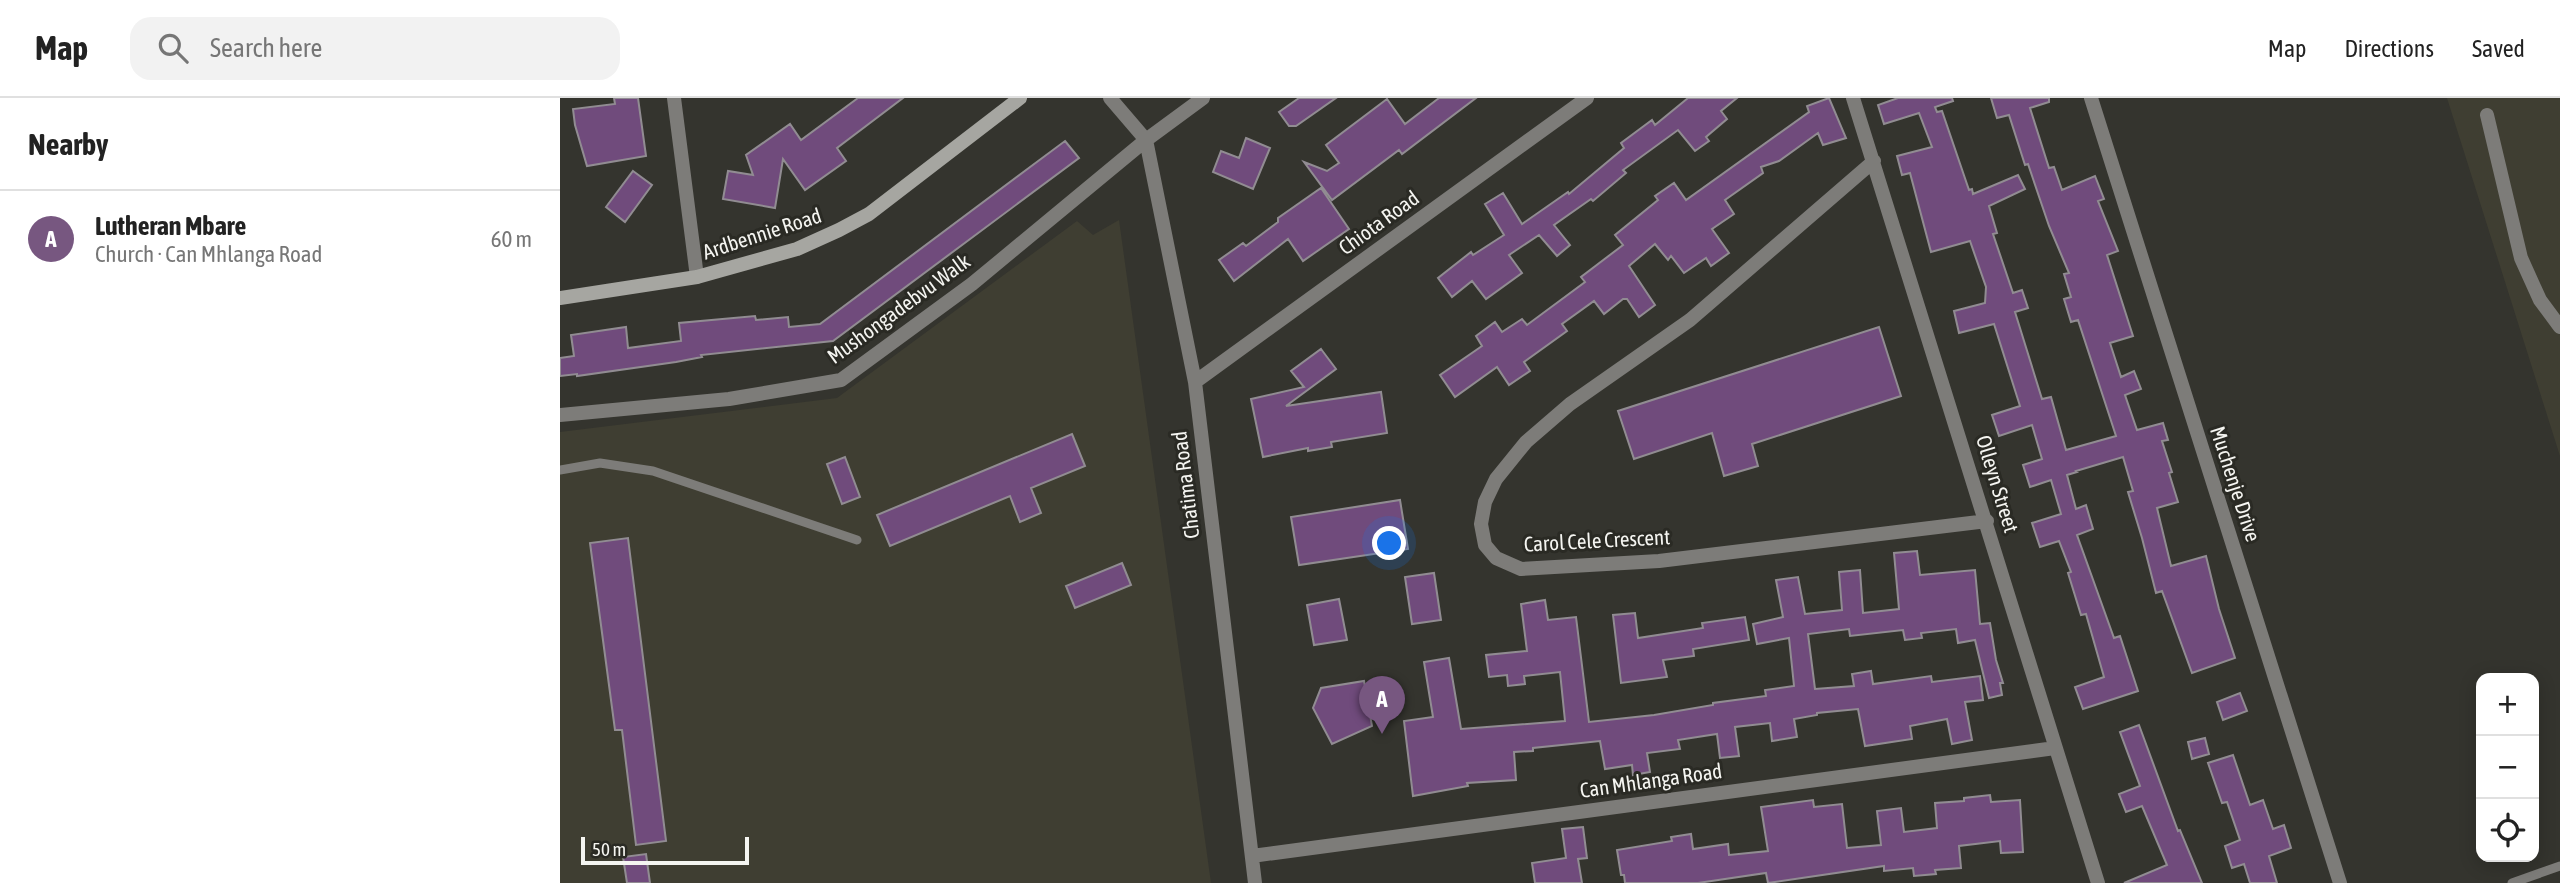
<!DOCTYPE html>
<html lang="en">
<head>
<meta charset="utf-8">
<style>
	body { margin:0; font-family:"Asap Condensed",sans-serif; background:#f2f2f2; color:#222 }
	.controls { position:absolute; right:21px; bottom:21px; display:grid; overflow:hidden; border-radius:14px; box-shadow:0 4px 18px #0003 }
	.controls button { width:63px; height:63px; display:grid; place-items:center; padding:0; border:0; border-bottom:2px solid #e0e0e0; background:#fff; color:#222; font:35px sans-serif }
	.scale { position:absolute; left:21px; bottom:18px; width:168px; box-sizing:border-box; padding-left:7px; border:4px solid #f5f5f1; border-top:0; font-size:19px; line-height:24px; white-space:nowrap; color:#f5f5f1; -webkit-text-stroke:5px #2a2a24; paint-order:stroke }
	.you { position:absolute; left:830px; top:446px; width:24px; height:24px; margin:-18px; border:5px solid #fff; border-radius:50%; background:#1a73e8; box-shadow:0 0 0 10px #1a73e833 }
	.badge { display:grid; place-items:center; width:46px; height:46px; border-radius:50%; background:#775780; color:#fff; font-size:23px; font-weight:700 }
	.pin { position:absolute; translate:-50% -58px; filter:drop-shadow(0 2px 4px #0008) }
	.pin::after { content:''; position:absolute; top:37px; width:24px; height:21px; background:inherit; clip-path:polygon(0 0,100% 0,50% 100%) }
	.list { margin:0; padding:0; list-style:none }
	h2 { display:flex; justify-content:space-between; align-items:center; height:91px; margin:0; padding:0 28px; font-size:30px }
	h2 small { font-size:23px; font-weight:400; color:#767676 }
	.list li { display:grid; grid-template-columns:46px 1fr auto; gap:21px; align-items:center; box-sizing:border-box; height:98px; padding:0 28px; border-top:2px solid #e0e0e0 }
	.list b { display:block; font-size:26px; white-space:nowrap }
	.list p { margin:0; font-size:23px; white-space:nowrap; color:#767676 }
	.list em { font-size:23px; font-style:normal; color:#767676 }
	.icon { flex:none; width:38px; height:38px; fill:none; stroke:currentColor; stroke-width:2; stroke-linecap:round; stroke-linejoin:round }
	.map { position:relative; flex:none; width:2000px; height:785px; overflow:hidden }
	header { display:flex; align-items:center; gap:42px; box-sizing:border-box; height:98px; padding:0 35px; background:#fff; border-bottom:2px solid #e0e0e0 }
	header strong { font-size:33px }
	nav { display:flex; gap:38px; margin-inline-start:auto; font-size:24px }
	.search { width:490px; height:63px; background:#f2f2f2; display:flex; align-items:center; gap:18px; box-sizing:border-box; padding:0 24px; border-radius:21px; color:#767676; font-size:26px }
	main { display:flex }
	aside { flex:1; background:#fff }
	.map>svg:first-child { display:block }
	.built { fill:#3f3e32 }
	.building { fill:#704b7c; stroke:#918c92; stroke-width:2 }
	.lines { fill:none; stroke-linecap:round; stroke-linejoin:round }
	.lane { stroke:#7d7c79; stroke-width:9 }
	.street { stroke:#7d7c79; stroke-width:14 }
	.secondary { stroke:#a6a6a1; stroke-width:14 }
	.labels { text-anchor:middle; stroke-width:6; stroke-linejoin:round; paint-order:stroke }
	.street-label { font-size:21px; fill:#f5f5f1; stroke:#2a2a24 }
</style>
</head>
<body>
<header>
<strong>Map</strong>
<div class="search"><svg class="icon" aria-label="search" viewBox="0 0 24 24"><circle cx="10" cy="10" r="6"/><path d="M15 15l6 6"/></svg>Search here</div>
<nav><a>Map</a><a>Directions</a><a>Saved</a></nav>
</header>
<main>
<aside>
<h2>Nearby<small></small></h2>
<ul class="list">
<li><span class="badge">A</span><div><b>Lutheran Mbare</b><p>Church · Can Mhlanga Road</p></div><em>60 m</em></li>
</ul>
</aside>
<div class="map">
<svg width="2000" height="785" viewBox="0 0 2000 785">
	<rect width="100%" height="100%" fill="#34342e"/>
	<!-- built -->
	<path class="built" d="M1887,0H2000V358Z
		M559,122L651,785H0V334L277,300L517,123L533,137Z"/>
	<!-- building -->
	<path class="building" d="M54,0H78L86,58L27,68L15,27L13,11L55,6Z
		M298,0H343L277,50L286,63L245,92L223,61L215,110L163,101L168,73L193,77L186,57L230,26L241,42Z
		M739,0H776L736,28H729L719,14Z
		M879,0H916L842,56L839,52L772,102L744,64L767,73L779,65L766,47L827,1L845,26Z
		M1128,0H1177L1161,13L1167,21L1146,39L1149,43L1135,53L1118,32L1063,72L1066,75L1033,103L1031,101L994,127L1010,147L997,158L979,137L949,157L962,175L926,201L912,183L892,199L878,180L911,154L913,157L944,137L925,106L943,95L962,126L1008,94L1009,96L1064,50L1061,45L1092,22L1095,27Z
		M1269,0L1286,40L1263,47L1258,35L1219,63L1201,69L1203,75L1165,102L1174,116L1152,131L1169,155L1151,168L1146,160L1124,175L1111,158L1108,162L1095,146L1069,168L1095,207L1079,219L1067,201H1063L1044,216L1034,203L1002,226L1007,233L964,264L970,273L949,287L937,269L895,299L880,277L922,248L916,238L935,224L942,234L962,221L967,227L1025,184L1021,179L1063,147L1055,137L1098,102L1095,98L1114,85L1126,102L1249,14L1247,8Z
		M1338,0H1392L1393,3L1375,9L1377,14L1382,13L1409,92L1412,91L1413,96L1458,77L1465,91L1429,108L1437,135L1433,136L1453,195L1462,192L1468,210L1455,214L1482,301L1491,299L1506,352L1556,338L1518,222L1511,224L1504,201L1511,199L1504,176L1509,175L1489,128L1468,66L1465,67L1449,17L1437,20L1431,0H1489V4L1470,10L1489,70L1494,69L1502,92L1535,78L1544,101L1538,103L1558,153L1547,157L1573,238L1550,245L1561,279L1574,273L1581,291L1565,297L1577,332L1603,325L1608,342L1602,343L1612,374L1609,375L1618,404L1597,410L1611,468L1646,458L1659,511L1675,560L1632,575L1602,493L1596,495L1582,440L1568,394L1573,393L1563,359L1516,373L1517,374L1507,377L1516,411L1526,407L1533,431L1517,437L1554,540L1560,538L1578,593L1523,611L1515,589L1544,579L1526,516L1521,517L1508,475L1511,474L1499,443L1480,449L1472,425L1501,416L1491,382L1470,389L1463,367L1482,361L1472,327L1439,338L1432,317L1460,308L1434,226L1399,235L1394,213L1425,205L1426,189L1410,143L1371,154L1350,75L1342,77L1337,58L1372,49L1359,15L1324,26L1318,7Z
		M686,40L710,50L693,91L653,74L661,53L679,60Z
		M505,43L519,60L273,243L141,257L142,259L116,264L17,278V276L0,278V260L14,258L11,237L66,229L68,250L121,243L119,225L195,218L196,222L228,219L229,229L260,226Z
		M73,73L92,87L65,124L46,109Z
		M761,90L789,131L743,163L728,141L674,183L659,162L683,145L686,148L718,124V120Z
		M1319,229L1341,298L1192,346L1198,368L1164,378L1152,335L1074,361L1058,313Z
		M761,251L776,271L726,308L821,294L827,335L771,344L772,349L748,353V350L703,359L691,301L744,289L731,273Z
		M512,336L525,368L471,390L481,415L460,424L450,398L330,448L317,417Z
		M285,359L300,399L282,406L267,366Z
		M840,402L848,451L739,467L731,419Z
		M68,440L106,743L76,747L62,632H55L30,445Z
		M1357,453L1360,477L1415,472L1420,526L1430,525L1436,562L1443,585H1440L1442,597L1429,600L1415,542L1398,545L1396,531L1361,535L1362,540L1345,542L1343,532L1290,538L1289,531L1248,536L1255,591L1294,588L1292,576L1311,573L1313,586L1371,578L1372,584L1420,578L1423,602L1405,604L1412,642L1392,646L1387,621L1350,628L1352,641L1305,648L1298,611L1257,615V617L1234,621L1237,639L1212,643L1210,625L1175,629L1179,658L1160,660L1157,636L1118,642L1120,651L1087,655L1090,674L1073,677L1072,667L1045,671L1040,643L973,650V653L954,654L956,682L907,685L908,688L853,698L844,623L873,619L864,564L889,560L901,631L1005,623L1000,574L964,578L965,586L948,588L947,577L929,579L926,557L967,553L961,506L985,502L988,522L1016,519L1029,624L1094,617L1153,607V605L1206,598L1205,592L1234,588L1229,540L1197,546L1193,526L1223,519L1216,482L1238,479L1245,516L1282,512L1279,474L1300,472L1303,515L1339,511L1334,455Z
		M562,465L571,487L515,510L506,488Z
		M874,475L881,522L852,526L845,479Z
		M779,501L787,542L754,547L747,507Z
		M1075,515L1078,540L1143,530L1142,525L1185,519L1189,542L1133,551L1134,558L1103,562L1107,579L1061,585L1053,517Z
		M804,583L812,628L772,646L753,610L761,590Z
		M1680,595L1687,613L1663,622L1657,604Z
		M1579,627L1618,733L1620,732L1642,785H1564L1607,767L1582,708L1566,714L1559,696L1580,688L1560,634Z
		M1645,640L1649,656L1632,661L1628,644Z
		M1673,657L1690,707L1703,702L1713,731L1724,727L1731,750L1709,758L1717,785H1690L1684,766L1672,770L1665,748L1680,742L1667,704L1662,705L1648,665Z
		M1430,697L1431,704L1460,702L1463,754L1441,755L1440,743L1399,748L1401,770L1375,772L1376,776L1354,778L1353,770L1324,773V768L1208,785L1206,775L1138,785H1065L1064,777H1061L1057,752L1112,743L1111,739L1131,736L1133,751L1168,746L1169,757L1208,753L1201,709L1253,702L1254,709L1282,706L1287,750L1321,747L1317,713L1341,710L1344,734L1377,730L1375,705L1404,703V700Z
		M1023,729L1027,760L1018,761L1022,785H975L972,765L1006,760L1002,731Z
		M86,756L90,785H67L63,759Z"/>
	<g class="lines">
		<!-- lane -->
		<path class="lane" d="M0,372L40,365L93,373L297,442
			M1952,785L2000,768"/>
		<!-- street -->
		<path class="street" d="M114,0L137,179
			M550,0L586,42L635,284L695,785
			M1293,0L1538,785
			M1531,0L1780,785
			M1927,17L1961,160L1980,202L2000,229
			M1314,63L1130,222L1010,306L966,344L936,381L925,404L921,426L925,447L936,460L961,471L1099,463L1427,423
			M635,284L1027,0
			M0,317L169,301L281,282L412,186L586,42L643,0
			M692,758L1495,650"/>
		<!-- secondary -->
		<path class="secondary" d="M0,200L137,179L237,151L279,132L309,116L460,0"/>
	</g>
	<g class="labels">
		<!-- street labels -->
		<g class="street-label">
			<text transform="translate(819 125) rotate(-36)" y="7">Chiota Road</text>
			<text transform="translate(202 136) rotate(-18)" y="7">Ardbennie Road</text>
			<text transform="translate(339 211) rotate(-36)" y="7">Mushongadebvu Walk</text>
			<text transform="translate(1437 386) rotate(73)" y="7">Olleyn Street</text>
			<text transform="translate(1675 386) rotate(72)" y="7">Muchenje Drive</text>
			<text transform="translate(626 387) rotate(-97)" y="7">Chatima Road</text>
			<text transform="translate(1037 443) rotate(-3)" y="7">Carol Cele Crescent</text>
			<text transform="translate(1091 683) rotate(-8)" y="7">Can Mhlanga Road</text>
		</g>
	</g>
</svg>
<div class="controls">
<button>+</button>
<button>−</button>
<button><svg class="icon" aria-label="locate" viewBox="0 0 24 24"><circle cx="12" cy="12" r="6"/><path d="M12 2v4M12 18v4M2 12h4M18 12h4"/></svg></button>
</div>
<div class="scale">50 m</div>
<div class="you"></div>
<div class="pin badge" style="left:822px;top:636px">A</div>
</div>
</main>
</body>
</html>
